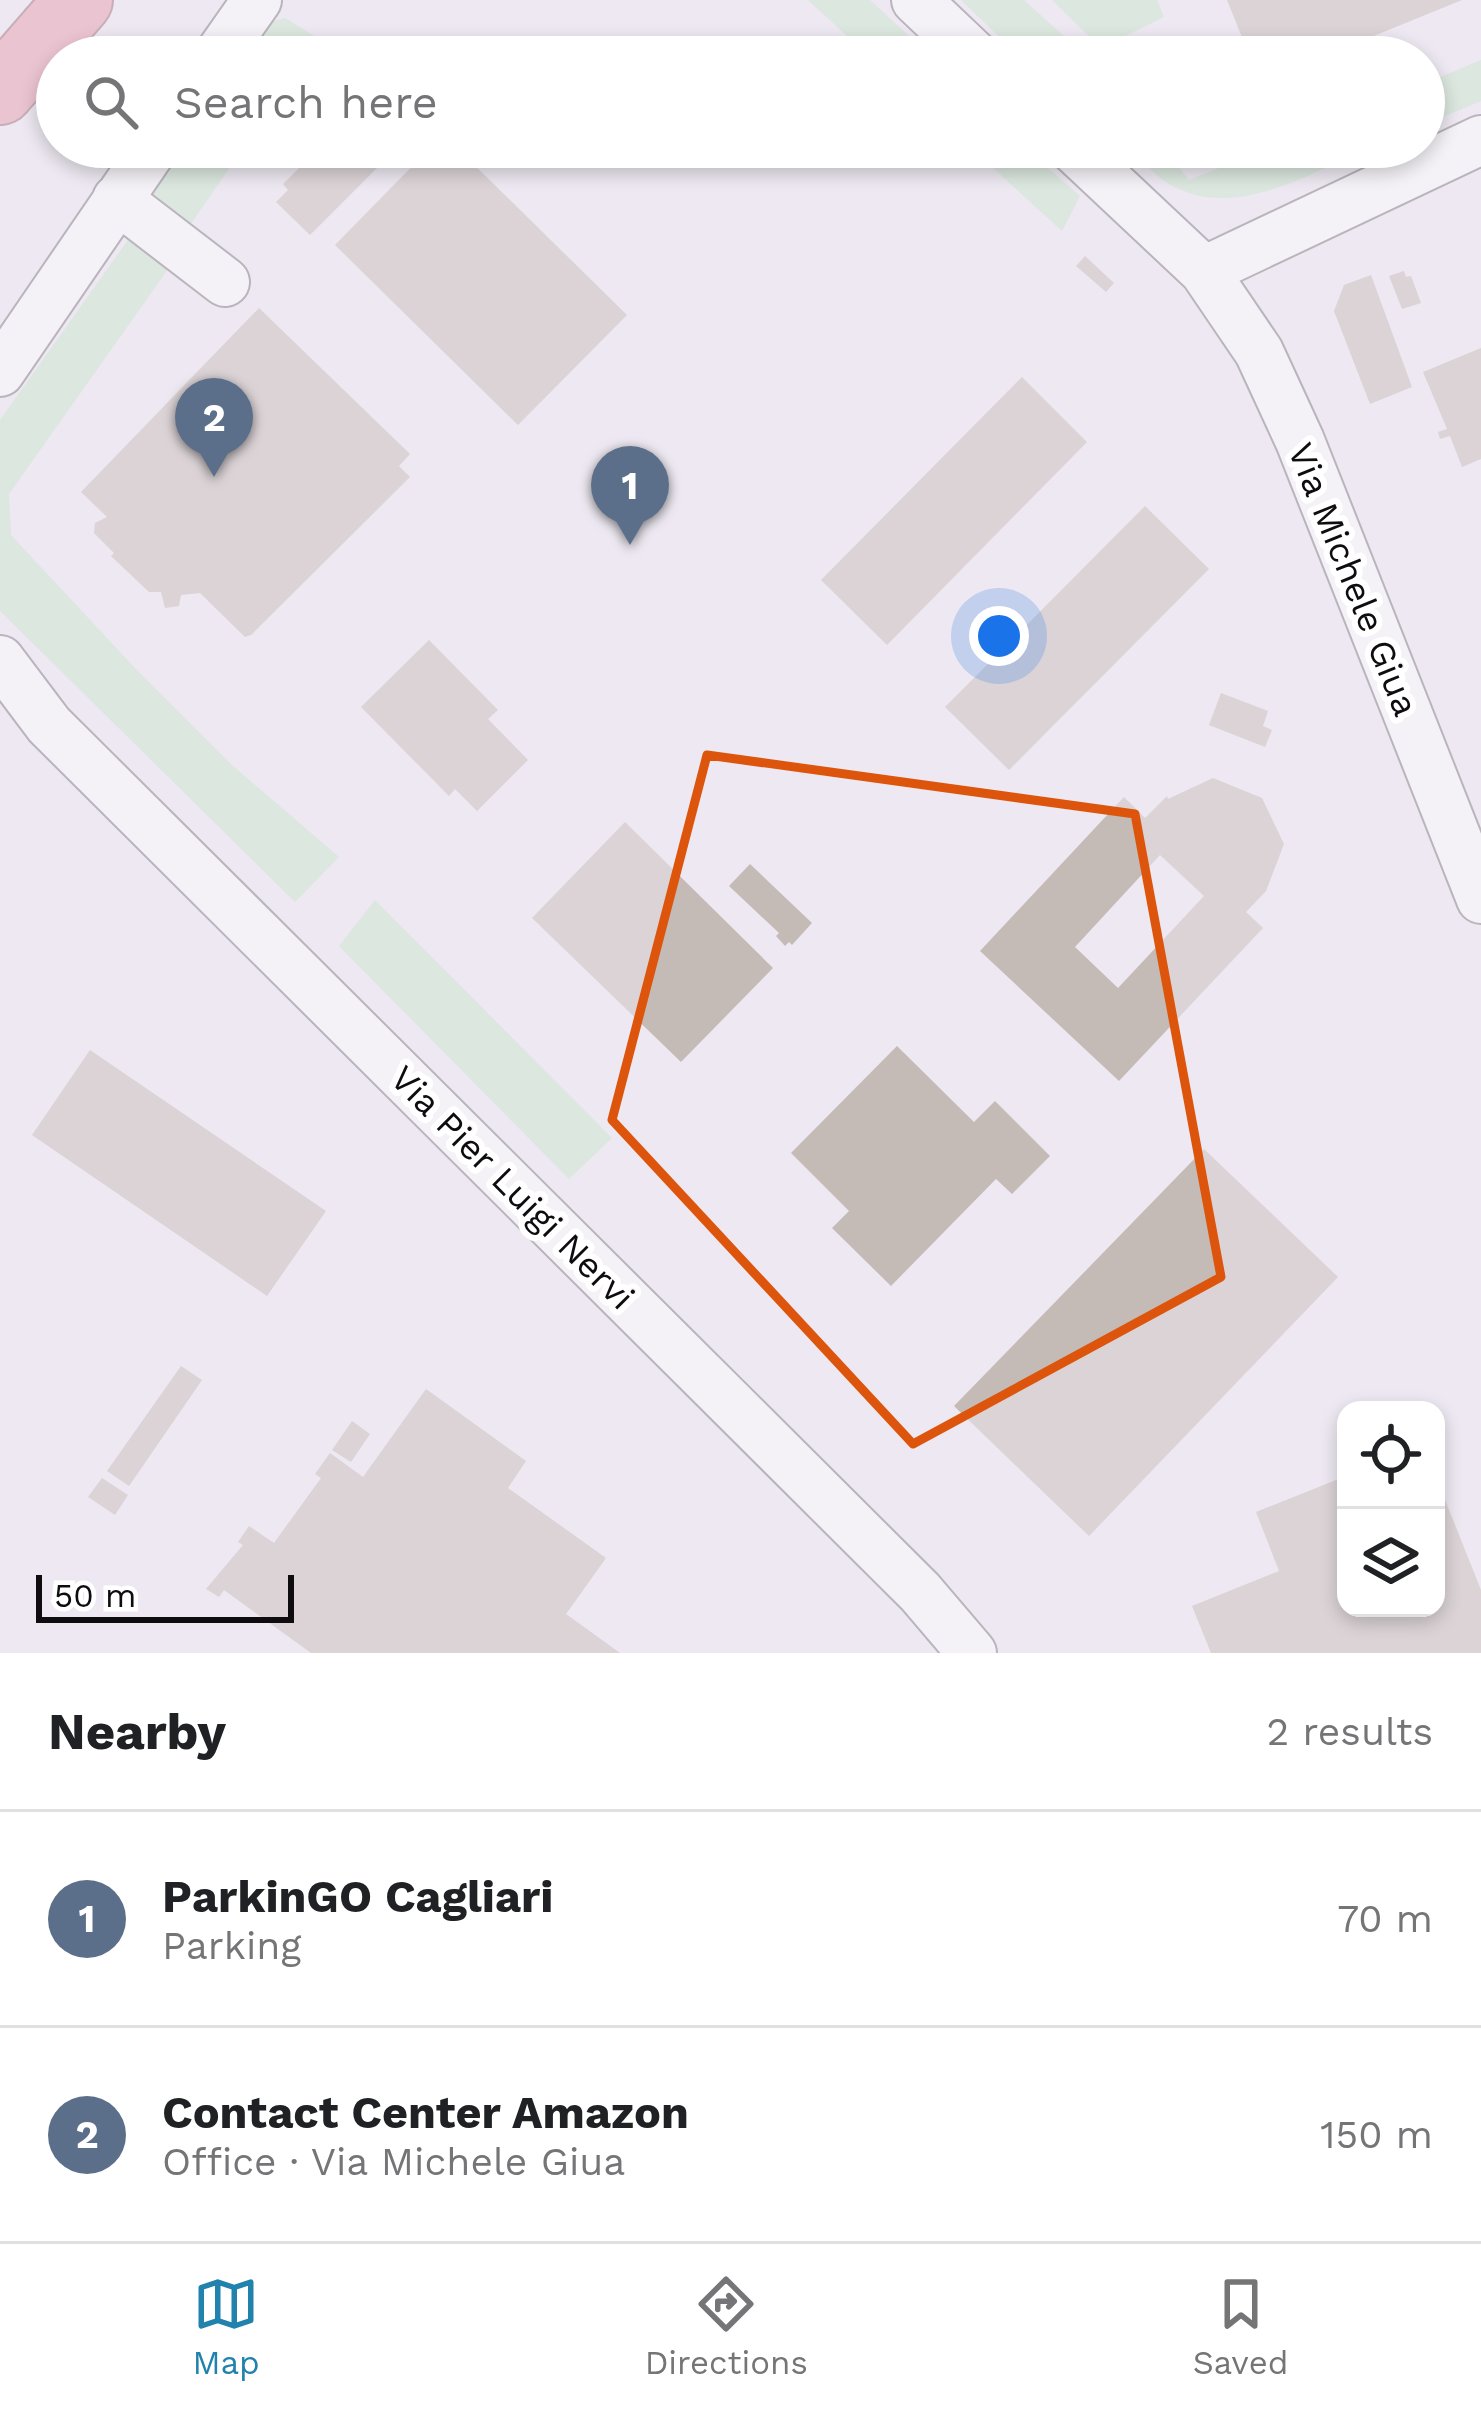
<!DOCTYPE html>
<html lang="en">
<head>
<meta charset="utf-8">
<style>
	body { margin:0; font-family:"Work Sans",sans-serif; background:#f2f2f2; color:#202124 }
	.controls { position:absolute; right:36px; bottom:36px; display:grid; overflow:hidden; border-radius:24px; box-shadow:0 6px 18px #0003 }
	.controls button { width:108px; height:108px; display:grid; place-items:center; padding:0; border:0; border-bottom:3px solid #e0e0e0; background:#fff; color:#202124; font:60px sans-serif }
	.scale { position:absolute; left:36px; bottom:30px; width:258px; box-sizing:border-box; padding-left:12px; border:6px solid #0e0c0f; border-top:0; font-size:33px; line-height:42px; white-space:nowrap; color:#0e0c0f; -webkit-text-stroke:9px #fff; paint-order:stroke }
	.you { position:absolute; left:999px; top:636px; width:42px; height:42px; margin:-30px; border:9px solid #fff; border-radius:50%; background:#1a73e8; box-shadow:0 0 0 18px #1a73e833 }
	.badge { display:grid; place-items:center; width:78px; height:78px; border-radius:50%; background:#2082ad; color:#fff; font-size:39px; font-weight:700 }
	.pin { position:absolute; translate:-50% -99px; filter:drop-shadow(0 3px 6px #0008) }
	.pin::after { content:''; position:absolute; top:63px; width:42px; height:36px; background:inherit; clip-path:polygon(0 0,100% 0,50% 100%) }
	.list { margin:0; padding:0; list-style:none }
	h2 { display:flex; justify-content:space-between; align-items:center; height:156px; margin:0; padding:0 48px; font-size:51px }
	h2 small { font-size:39px; font-weight:400; color:#757577 }
	.list li { display:grid; grid-template-columns:78px 1fr auto; gap:36px; align-items:center; box-sizing:border-box; height:216px; padding:0 48px; border-top:3px solid #e0e0e0 }
	.list b { display:block; font-size:45px; white-space:nowrap }
	.list p { margin:0; font-size:39px; white-space:nowrap; color:#757577 }
	.list em { font-size:39px; font-style:normal; color:#757577 }
	.icon { flex:none; width:66px; height:66px; fill:none; stroke:currentColor; stroke-width:2; stroke-linecap:round; stroke-linejoin:round }
	.map { position:relative; flex:none; width:1481px; height:1653px; overflow:hidden }
	.search { position:absolute; background:#fff; box-shadow:0 6px 18px #0003; left:36px; right:36px; top:36px; height:132px; display:flex; align-items:center; gap:30px; box-sizing:border-box; padding:0 42px; border-radius:66px; color:#757577; font-size:45px }
	.sheet { height:588px; background:#fff }
	nav { display:flex; justify-content:space-around; align-items:center; box-sizing:border-box; height:168px; border-top:3px solid #e0e0e0; background:#fff; font-size:33px; color:#757577 }
	nav a { display:grid; justify-items:center; gap:6px }
	nav .on { color:#2082ad }
	.map>svg:first-child { display:block }
	.green { fill:#c6e6ca }
	.building { fill:#c5bbb6; fill-rule:evenodd }
	.lines { fill:none; stroke-linecap:round; stroke-linejoin:round }
	.minor-casing { stroke:#7b767e; stroke-width:52 }
	.highway-casing { stroke:#9c6874; stroke-width:70 }
	.minor { stroke:#fff; stroke-width:48 }
	.highway { stroke:#e999aa; stroke-width:66 }
	.marked { fill:none; stroke:#dd550c; stroke-width:9; stroke-linejoin:round }
	.labels { text-anchor:middle; stroke-width:12; stroke-linejoin:round; paint-order:stroke }
	.street-label { font-size:36px; fill:#0e0c0f; stroke:#fff }
</style>
</head>
<body>
<div class="map">
<svg width="1481" height="1653" viewBox="0 0 1481 1653">
	<rect width="100%" height="100%" fill="#ede8f1"/>
	<!-- green -->
	<path class="green" d="M808,0H870L921,47L916,57H870Z
		M961,0H1024L1087,57H1020Z
		M1052,0H1157L1164,17L1101,48Z
		M285,18L319,39L307,57H247L271,22Z
		M1481,60V101L1424,125V84Z
		M184,147H244L186,231L146,203Z
		M970,147H1024L1080,196L1062,231Z
		M1128,147H1163L1189,180L1270,147H1371C1310,173 1235,222 1169,184C1154,175 1141,159 1128,147Z
		M133,233L171,265L9,494L11,535L133,666L233,766L339,857L295,902L0,611V420Z
		M375,900L612,1138L569,1179L339,946Z"/>
	<!-- building -->
	<path class="building" d="M1227,0H1462L1322,57H1250Z
		M320,147H398L310,235L276,202L288,190L283,184Z
		M431,147H456L627,315L518,425L335,245Z
		M1085,256L1114,283L1106,292L1076,266Z
		M1404,271L1406,277L1411,276L1421,303L1402,309L1389,276Z
		M1371,275L1412,387L1370,404L1334,311L1344,285Z
		M259,308L410,454L399,466L410,477L251,635L245,637L200,593L181,595L179,606L165,608L161,592H149L111,556L114,553L94,533L95,523L107,517L81,492Z
		M1481,348V459L1462,467L1450,436L1440,439L1438,432L1447,429L1423,372Z
		M1022,377L1087,442L887,645L821,580Z
		M1145,506L1209,569L1009,770L945,707Z
		M429,640L498,710L488,719L528,760L477,811L455,789L449,796L361,707Z
		M1221,693L1268,711L1263,726L1272,730L1265,747L1209,725Z
		M1213,778L1262,798L1284,844L1266,891L1246,912L1263,928L1119,1081L980,951L1124,797L1145,818L1167,796L1168,799ZM1160,855L1204,896L1118,988L1075,947Z
		M625,822L773,968L681,1062L532,918Z
		M750,864L812,923L792,945L789,942L785,946L776,936L779,933L729,886Z
		M897,1046L974,1122L995,1101L1050,1156L1012,1194L996,1179L891,1286L832,1228L849,1211L791,1153Z
		M90,1050L326,1211L267,1296L32,1135Z
		M1204,1149L1338,1277L1089,1536L954,1406Z
		M181,1366L202,1380L129,1486L107,1471Z
		M426,1389L526,1461L508,1488L606,1558L566,1614L620,1653H311L224,1590L219,1597L206,1589L243,1545L238,1542L249,1526L274,1543L321,1478L315,1474L330,1453L363,1477Z
		M352,1421L370,1434L351,1462L332,1450Z
		M1346,1476V1608H1436V1477L1481,1590V1653H1211L1192,1606L1279,1571L1256,1512Z
		M102,1478L128,1495L115,1515L88,1497Z"/>
	<g class="lines">
		<defs>
			<path id="minor" d="M916,0L976,57
				M217,57L257,0
				M1072,147L1204,271L1259,352L1300,441L1481,899
				M117,199L225,282
				M1204,271L1481,140
				M0,372L154,147
				M0,660L49,725L920,1592L972,1653"/>
			<path id="highway" d="M0,91L79,0"/>
		</defs>
		<!-- minor casing -->
		<use href="#minor" class="minor-casing"/>
		<!-- highway casing -->
		<use href="#highway" class="highway-casing"/>
		<!-- minor -->
		<use href="#minor" class="minor"/>
		<!-- highway -->
		<use href="#highway" class="highway"/>
	</g>
	<!-- marked area -->
	<path d="M0 0H1481V1653H0ZM707,755L1135,814L1221,1277L913,1444L612,1120Z" fill="#ede8f1" fill-opacity=".55" fill-rule="evenodd"/>
	<path class="marked" d="M707,755L1135,814L1221,1277L913,1444L612,1120Z"/>
	<g class="labels">
		<!-- street labels -->
		<g class="street-label">
			<text transform="translate(1354 579) rotate(68)" y="13">Via Michele Giua</text>
			<text transform="translate(513 1187) rotate(45)" y="13">Via Pier Luigi Nervi</text>
		</g>
	</g>
</svg>
<div class="controls">
<button><svg class="icon" aria-label="locate" viewBox="0 0 24 24"><circle cx="12" cy="12" r="6"/><path d="M12 2v4M12 18v4M2 12h4M18 12h4"/></svg></button>
<button><svg class="icon" aria-label="layers" viewBox="0 0 24 24"><path d="M12 4l9 5-9 5-9-5zM3 14l9 5 9-5"/></svg></button>
</div>
<div class="scale">50 m</div>
<div class="you"></div>
<div class="pin badge" style="left:630px;top:545px;background:#5c6f8a">1</div>
<div class="pin badge" style="left:214px;top:477px;background:#5c6f8a">2</div>
<div class="search"><svg class="icon" aria-label="search" viewBox="0 0 24 24"><circle cx="10" cy="10" r="6"/><path d="M15 15l6 6"/></svg>Search here</div>
</div>
<section class="sheet">
<h2>Nearby<small>2 results</small></h2>
<ul class="list">
<li><span class="badge" style="background:#5c6f8a">1</span><div><b>ParkinGO Cagliari</b><p>Parking</p></div><em>70 m</em></li>
<li><span class="badge" style="background:#5c6f8a">2</span><div><b>Contact Center Amazon</b><p>Office · Via Michele Giua</p></div><em>150 m</em></li>
</ul>
</section>
<nav>
<a class="on"><svg class="icon" aria-label="map" viewBox="0 0 24 24"><path d="M3 6l6-2 6 2 6-2v14l-6 2-6-2-6 2zM9 4v14M15 6v14"/></svg>Map</a>
<a><svg class="icon" aria-label="directions" viewBox="0 0 24 24"><path d="M12 3l9 9-9 9-9-9zM9 14v-3h6M13 9l2 2-2 2"/></svg>Directions</a>
<a><svg class="icon" aria-label="saved" viewBox="0 0 24 24"><path d="M7 4h10v16l-5-4-5 4z"/></svg>Saved</a>
</nav>
</body>
</html>
